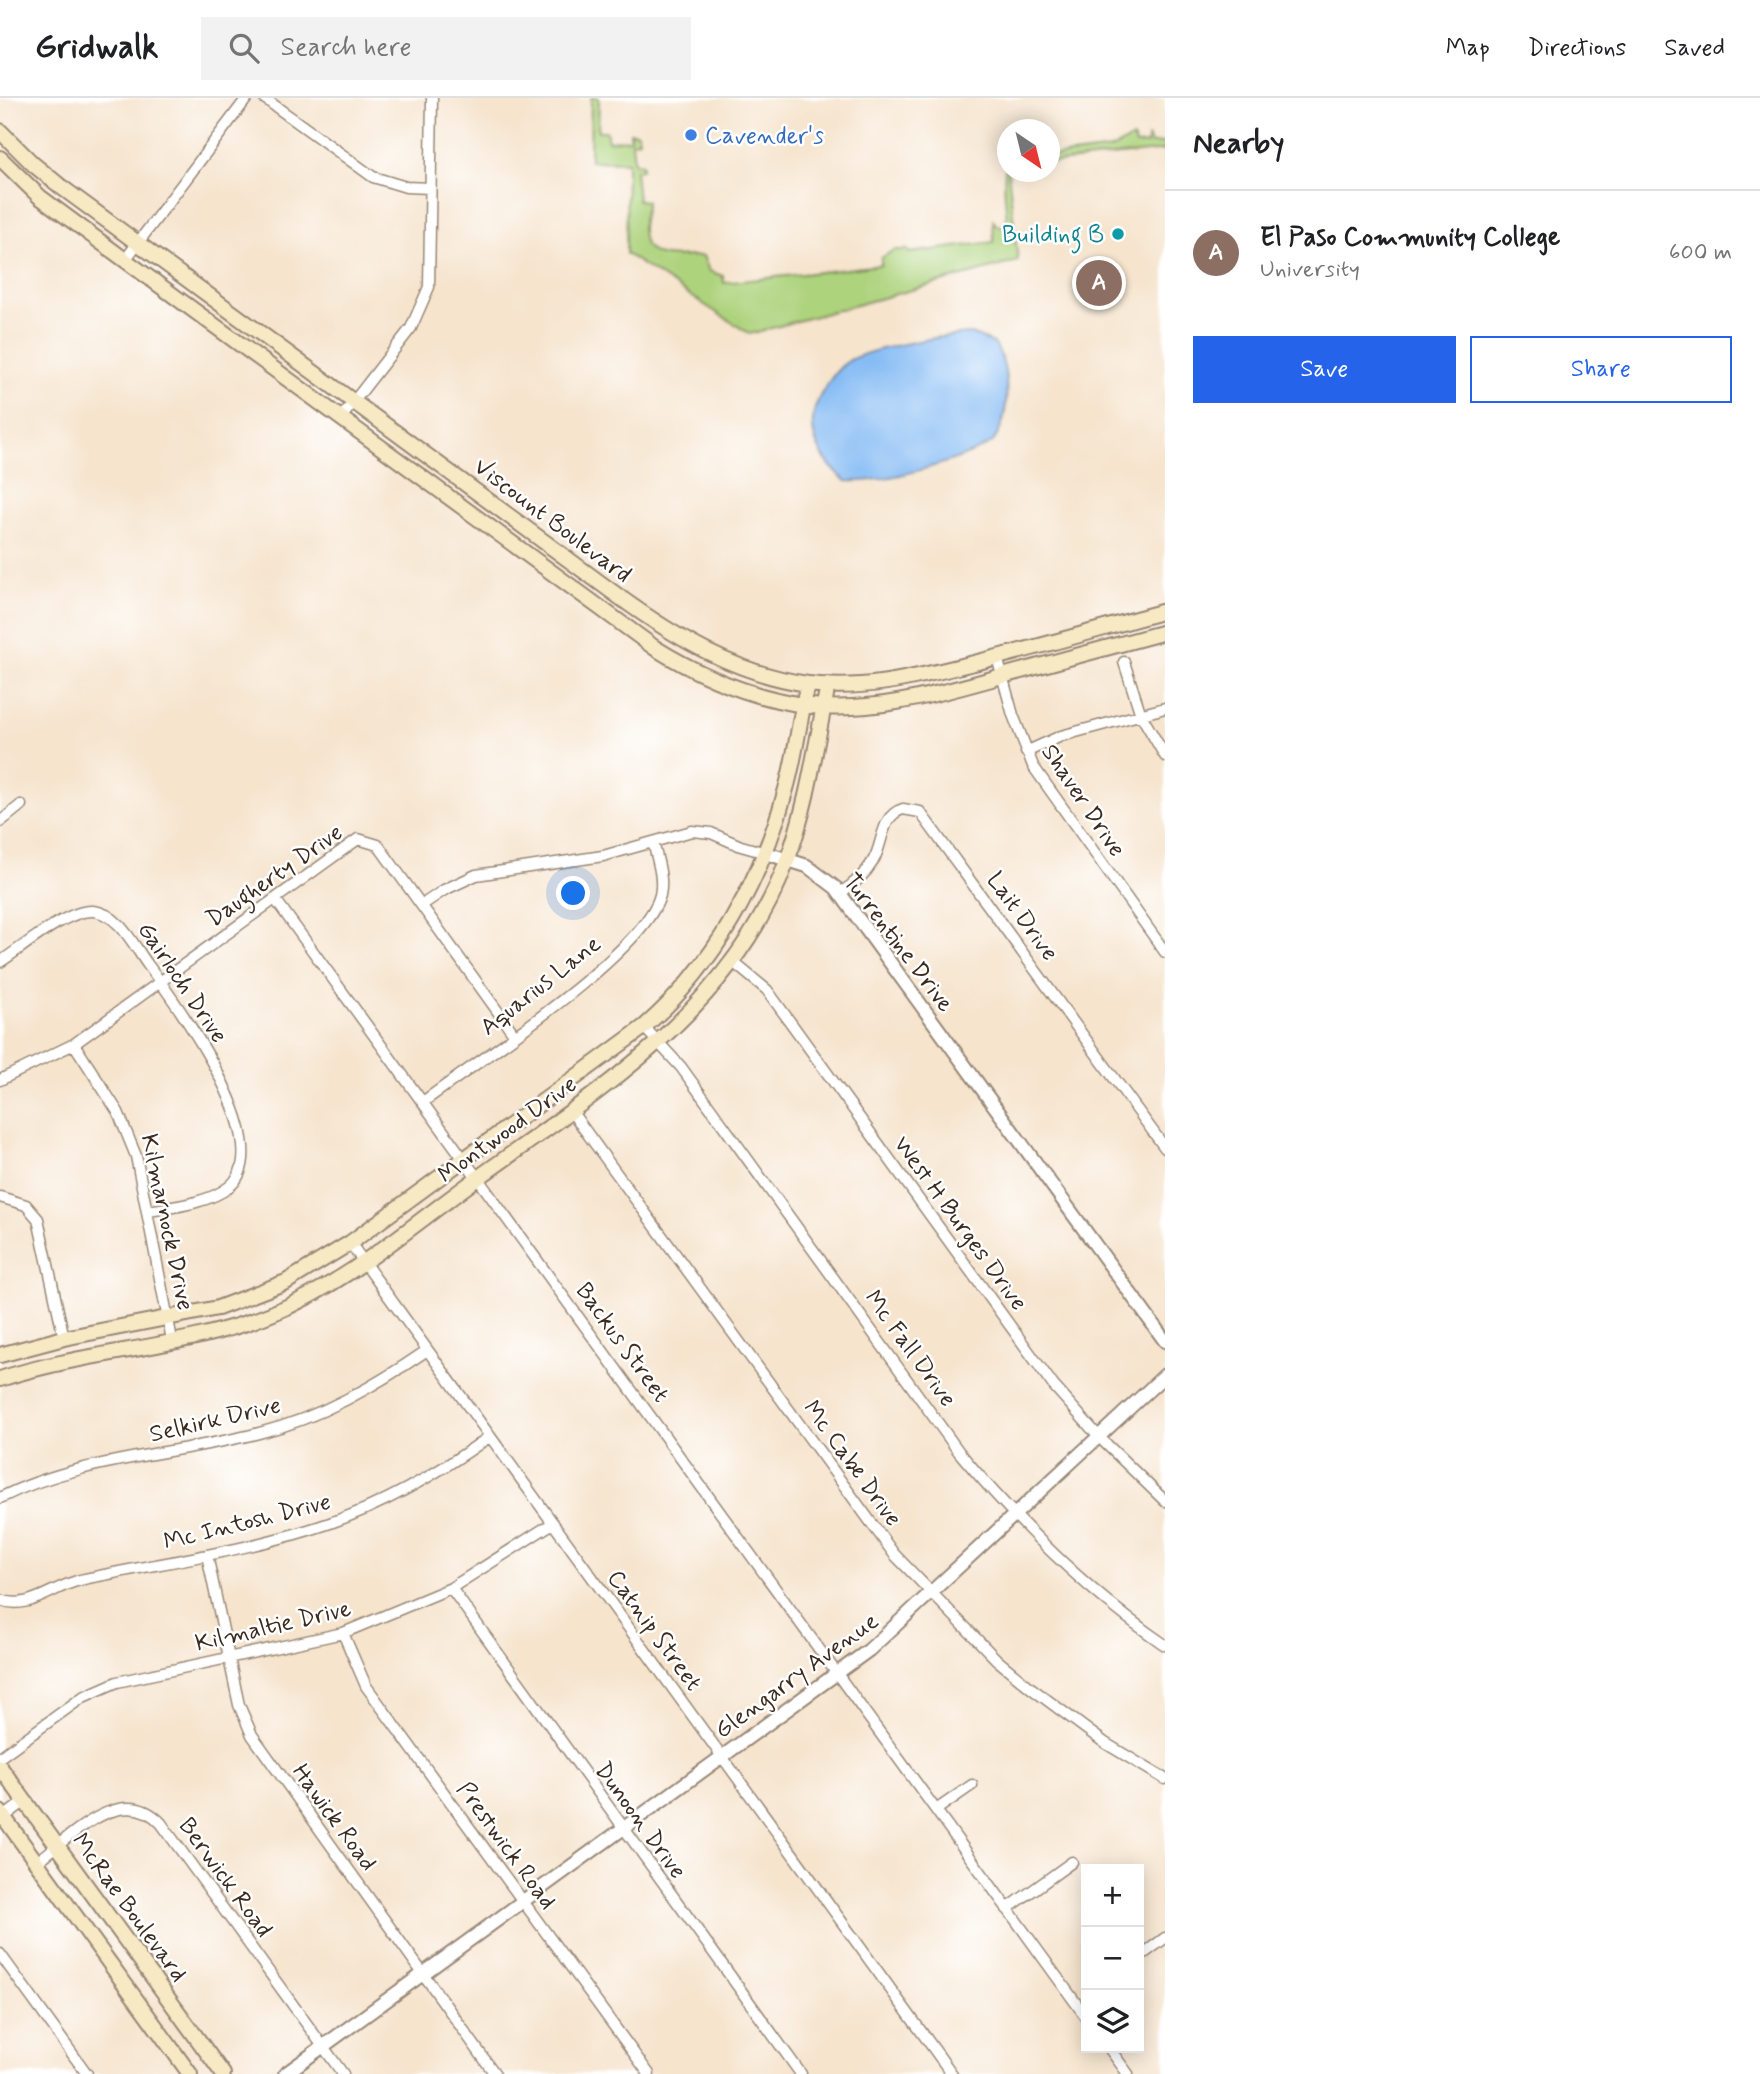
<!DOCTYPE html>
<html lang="en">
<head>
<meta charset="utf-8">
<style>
	body { margin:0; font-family:Mynerve,sans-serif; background:#f2f2f2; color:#202124 }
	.controls { position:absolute; right:21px; bottom:21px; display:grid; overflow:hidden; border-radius:0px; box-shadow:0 4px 18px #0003 }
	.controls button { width:63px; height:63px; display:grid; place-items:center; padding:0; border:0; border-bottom:2px solid #e0e0e0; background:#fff; color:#202124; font:35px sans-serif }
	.compass { position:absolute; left:997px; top:21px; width:63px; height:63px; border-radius:50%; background:#fff; box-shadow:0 4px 18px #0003; rotate:145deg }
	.you { position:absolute; left:574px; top:796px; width:24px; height:24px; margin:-18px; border:5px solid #fff; border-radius:50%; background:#1a73e8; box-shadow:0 0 0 10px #1a73e833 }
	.badge { display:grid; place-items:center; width:46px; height:46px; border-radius:50%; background:#2563eb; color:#fff; font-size:23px; font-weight:700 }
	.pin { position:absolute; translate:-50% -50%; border:4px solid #fff; box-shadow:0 2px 7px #0006 }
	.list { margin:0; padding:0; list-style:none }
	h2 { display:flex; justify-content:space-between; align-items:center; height:91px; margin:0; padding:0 28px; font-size:30px }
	h2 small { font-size:23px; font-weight:400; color:#757577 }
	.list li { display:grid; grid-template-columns:46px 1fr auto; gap:21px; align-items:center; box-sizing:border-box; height:126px; padding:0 28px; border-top:2px solid #e0e0e0 }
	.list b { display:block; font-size:26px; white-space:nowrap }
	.list p { margin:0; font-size:23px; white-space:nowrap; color:#757577 }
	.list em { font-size:23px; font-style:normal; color:#757577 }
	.actions { display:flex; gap:14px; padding:21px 28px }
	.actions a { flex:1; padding:16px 0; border:2px solid #2563eb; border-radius:0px; text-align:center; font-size:24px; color:#2563eb }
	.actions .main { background:#2563eb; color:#fff }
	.icon { flex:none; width:38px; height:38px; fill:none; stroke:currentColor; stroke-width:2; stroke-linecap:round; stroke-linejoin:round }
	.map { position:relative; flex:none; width:1165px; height:1976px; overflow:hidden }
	header { display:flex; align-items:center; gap:42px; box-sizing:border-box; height:98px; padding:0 35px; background:#fff; border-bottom:2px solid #e0e0e0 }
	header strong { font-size:33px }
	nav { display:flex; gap:38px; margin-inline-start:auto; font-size:24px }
	.search { width:490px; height:63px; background:#f2f2f2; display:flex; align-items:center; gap:18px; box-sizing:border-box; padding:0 24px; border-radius:0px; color:#757577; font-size:26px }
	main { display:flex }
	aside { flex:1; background:#fff }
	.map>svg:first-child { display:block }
	.green { fill:#add37d; stroke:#747e4e; stroke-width:2 }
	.water { fill:#85bbf4; stroke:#607289; stroke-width:2 }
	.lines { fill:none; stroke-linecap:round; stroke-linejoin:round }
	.minor-casing { stroke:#988776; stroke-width:13 }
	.tertiary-casing { stroke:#988776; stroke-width:16 }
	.secondary-casing { stroke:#988776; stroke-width:18 }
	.minor { stroke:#fff; stroke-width:10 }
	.tertiary { stroke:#fff; stroke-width:12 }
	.secondary { stroke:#f7e9c3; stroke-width:14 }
	.shop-dot { fill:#3f7fe0; stroke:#fff; stroke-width:2.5 }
	.culture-dot { fill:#0f9aa8; stroke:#fff; stroke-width:2.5 }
	.labels { text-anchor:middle; stroke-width:5; stroke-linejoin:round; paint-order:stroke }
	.shop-label { font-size:24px; fill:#366cbe; stroke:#fff; text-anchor:start }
	.culture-label { font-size:24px; fill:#0d838f; stroke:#fff; text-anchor:end }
	.street-label { font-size:24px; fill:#3b2a1e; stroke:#fff }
</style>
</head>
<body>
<header>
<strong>Gridwalk</strong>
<div class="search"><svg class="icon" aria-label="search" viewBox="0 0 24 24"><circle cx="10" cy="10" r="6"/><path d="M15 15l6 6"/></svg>Search here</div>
<nav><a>Map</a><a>Directions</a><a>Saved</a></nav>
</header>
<main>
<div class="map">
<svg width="1165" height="1976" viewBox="0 0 1165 1976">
	<rect width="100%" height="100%" fill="#fff"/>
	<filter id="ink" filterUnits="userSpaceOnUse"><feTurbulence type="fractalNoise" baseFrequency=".0143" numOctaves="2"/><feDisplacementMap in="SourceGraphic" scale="14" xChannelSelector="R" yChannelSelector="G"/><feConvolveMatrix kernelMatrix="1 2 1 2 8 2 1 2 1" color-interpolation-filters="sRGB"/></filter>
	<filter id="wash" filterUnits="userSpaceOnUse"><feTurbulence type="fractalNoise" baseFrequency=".00686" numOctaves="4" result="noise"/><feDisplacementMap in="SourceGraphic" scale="28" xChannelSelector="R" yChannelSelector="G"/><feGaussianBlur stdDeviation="1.57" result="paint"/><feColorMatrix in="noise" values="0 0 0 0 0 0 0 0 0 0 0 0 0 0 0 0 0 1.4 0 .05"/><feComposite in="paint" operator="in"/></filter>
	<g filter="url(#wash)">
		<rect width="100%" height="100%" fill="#f6e4cd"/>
		<!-- green -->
		<path class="green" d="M591,0H599L598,33H606L608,43L630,41V34L638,35L639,42L632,44L634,65L642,66V71L635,73L638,102L646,103C646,113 642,121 642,131C643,168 679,157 703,158L709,173L723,178L724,185L881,167V160L894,152H908L909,155L994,144L993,122L997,128L1007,127C1007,110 1001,81 1007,63L1018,163L750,236L626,156L627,64L590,63Z
			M1148,38L1151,46L1165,45V52L1050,65V59L1111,51L1133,40L1136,47L1147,46Z"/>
		<!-- water -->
		<path class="water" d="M971,236L994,245C1011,270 1011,321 992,345C960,363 882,386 846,383C815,357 801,325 825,290C832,279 838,269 850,262C872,250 945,237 971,236Z"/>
	</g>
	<g filter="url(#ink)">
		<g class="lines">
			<defs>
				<path id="minor" d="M264,0L373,79L406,89L430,90
					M125,162L247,0
					M341,320L411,230L429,189L432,0
					M997,559L1013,617L1033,668L1165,854
					M1124,564L1141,617L1165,658
					M1026,654L1061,638L1165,610
					M0,724L21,707
					M840,795C853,787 865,777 873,763C884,745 880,718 903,711L920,714L1165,1050
					M275,801L1086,1919
					M422,807L444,792L476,777L603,758L692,733L711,735L741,748L766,755
					M0,864C22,850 67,811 93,813C119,815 134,848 148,867C176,905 281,1047 229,1089C209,1105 173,1109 148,1113
					M733,864L767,892L1053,1287L1099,1339L1165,1403
					M644,929L681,969L959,1354C1020,1427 1086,1493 1165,1547
					M74,946L118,1014L136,1058L172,1242
					M0,982L74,946L358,741L378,747L514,936
					M423,1004C475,965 645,855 660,797C664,780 657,761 653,744
					M571,1013L894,1456L997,1562L1031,1590L1105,1645L1165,1681
					M0,1099L26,1107L38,1121L64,1240
					M350,1145L952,1976
					M0,1400C79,1360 174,1357 259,1335C320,1320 375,1288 426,1253
					M207,1457L239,1607L252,1637L495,1976
					M451,1490L801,1976
					M0,1502C29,1513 52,1489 80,1482C163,1464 249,1453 330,1425C388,1405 440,1374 489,1339
					M343,1535L366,1588L649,1976
					M0,1659L83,1599L117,1584L343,1535L451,1490L553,1425
					M936,1712L972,1687
					M0,1722L25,1703
					M37,1764C69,1740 122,1683 161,1725L343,1976
					M1007,1811L1072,1764
					M0,1856L87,1976
					M1139,1859L1165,1840
					M1109,1950L1128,1976"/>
				<path id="tertiary" d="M766,755L807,768L836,790L1165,1243
					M285,1976L869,1552L1165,1277"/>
				<path id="secondary" d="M0,33L33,66L60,88L618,498C676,540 736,576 808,586C866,593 916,579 970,566C1036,550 1100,531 1165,513
					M0,60L40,99L125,162L655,550C700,578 751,599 803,607C871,617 941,595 1006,577C1059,563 1112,548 1165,534
					M0,1257L64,1240L218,1210L286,1184L350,1145L644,929C715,868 762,781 786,691C796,657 799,621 808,586
					M0,1281C88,1252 185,1251 271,1216C347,1185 410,1129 475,1082C597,994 733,911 787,763C808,707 816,645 828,587
					M0,1669L223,1976
					M0,1714L190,1976"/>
			</defs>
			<!-- minor casing -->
			<use href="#minor" class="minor-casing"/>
			<!-- tertiary casing -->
			<use href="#tertiary" class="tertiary-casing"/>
			<!-- secondary casing -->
			<use href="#secondary" class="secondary-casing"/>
			<!-- minor -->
			<use href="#minor" class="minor"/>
			<!-- tertiary -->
			<use href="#tertiary" class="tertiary"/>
			<!-- secondary -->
			<use href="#secondary" class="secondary"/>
		</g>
	</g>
	<!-- markers -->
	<circle class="shop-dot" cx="691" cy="37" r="7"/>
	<circle class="culture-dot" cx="1118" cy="136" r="7"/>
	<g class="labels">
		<!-- shop labels -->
		<g class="shop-label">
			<text x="705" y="45">Cavender's</text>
		</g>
		<!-- culture labels -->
		<g class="culture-label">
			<text x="1104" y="144">Building B</text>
		</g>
		<!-- street labels -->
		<g class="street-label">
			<text transform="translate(553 422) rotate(37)" y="8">Viscount Boulevard</text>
			<text transform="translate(1084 702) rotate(56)" y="8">Shaver Drive</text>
			<text transform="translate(274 777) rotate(-35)" y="8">Daugherty Drive</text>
			<text transform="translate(1023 818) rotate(54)" y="8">Lait Drive</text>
			<text transform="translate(899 844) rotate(53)" y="8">Turrentine Drive</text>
			<text transform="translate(183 884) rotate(56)" y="8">Gairloch Drive</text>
			<text transform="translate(540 887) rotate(-38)" y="8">Aquarius Lane</text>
			<text transform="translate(507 1031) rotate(-36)" y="8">Montwood Drive</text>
			<text transform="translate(168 1124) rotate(78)" y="8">Kilmarnock Drive</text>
			<text transform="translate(961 1125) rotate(54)" y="8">West H Burges Drive</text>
			<text transform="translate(623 1244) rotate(54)" y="8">Backus Street</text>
			<text transform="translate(911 1250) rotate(54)" y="8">Mc Fall Drive</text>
			<text transform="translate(215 1321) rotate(-13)" y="8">Selkirk Drive</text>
			<text transform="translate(853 1365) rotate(54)" y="8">Mc Cabe Drive</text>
			<text transform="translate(247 1423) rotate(-14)" y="8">Mc Intosh Drive</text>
			<text transform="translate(273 1527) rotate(-13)" y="8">Kilmaltie Drive</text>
			<text transform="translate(655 1532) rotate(54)" y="8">Catnip Street</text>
			<text transform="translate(796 1577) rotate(-36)" y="8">Glengarry Avenue</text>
			<text transform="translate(335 1719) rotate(54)" y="8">Hawick Road</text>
			<text transform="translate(641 1722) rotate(54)" y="8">Dunoon Drive</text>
			<text transform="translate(507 1747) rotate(54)" y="8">Prestwick Road</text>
			<text transform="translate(226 1779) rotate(54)" y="8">Berwick Road</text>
			<text transform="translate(130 1809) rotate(54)" y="8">McRae Boulevard</text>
		</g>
	</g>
</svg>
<div class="controls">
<button>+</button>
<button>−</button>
<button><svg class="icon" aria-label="layers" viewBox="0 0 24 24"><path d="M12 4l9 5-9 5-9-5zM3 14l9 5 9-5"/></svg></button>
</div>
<svg class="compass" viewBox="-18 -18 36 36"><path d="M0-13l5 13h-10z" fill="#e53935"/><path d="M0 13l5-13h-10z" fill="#757577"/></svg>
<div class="you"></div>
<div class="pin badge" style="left:1099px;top:185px;background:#8d6e63">A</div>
</div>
<aside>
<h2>Nearby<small></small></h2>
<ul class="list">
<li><span class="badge" style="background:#8d6e63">A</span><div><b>El Paso Community College</b><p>University</p></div><em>600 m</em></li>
</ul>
<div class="actions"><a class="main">Save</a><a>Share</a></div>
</aside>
</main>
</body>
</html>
